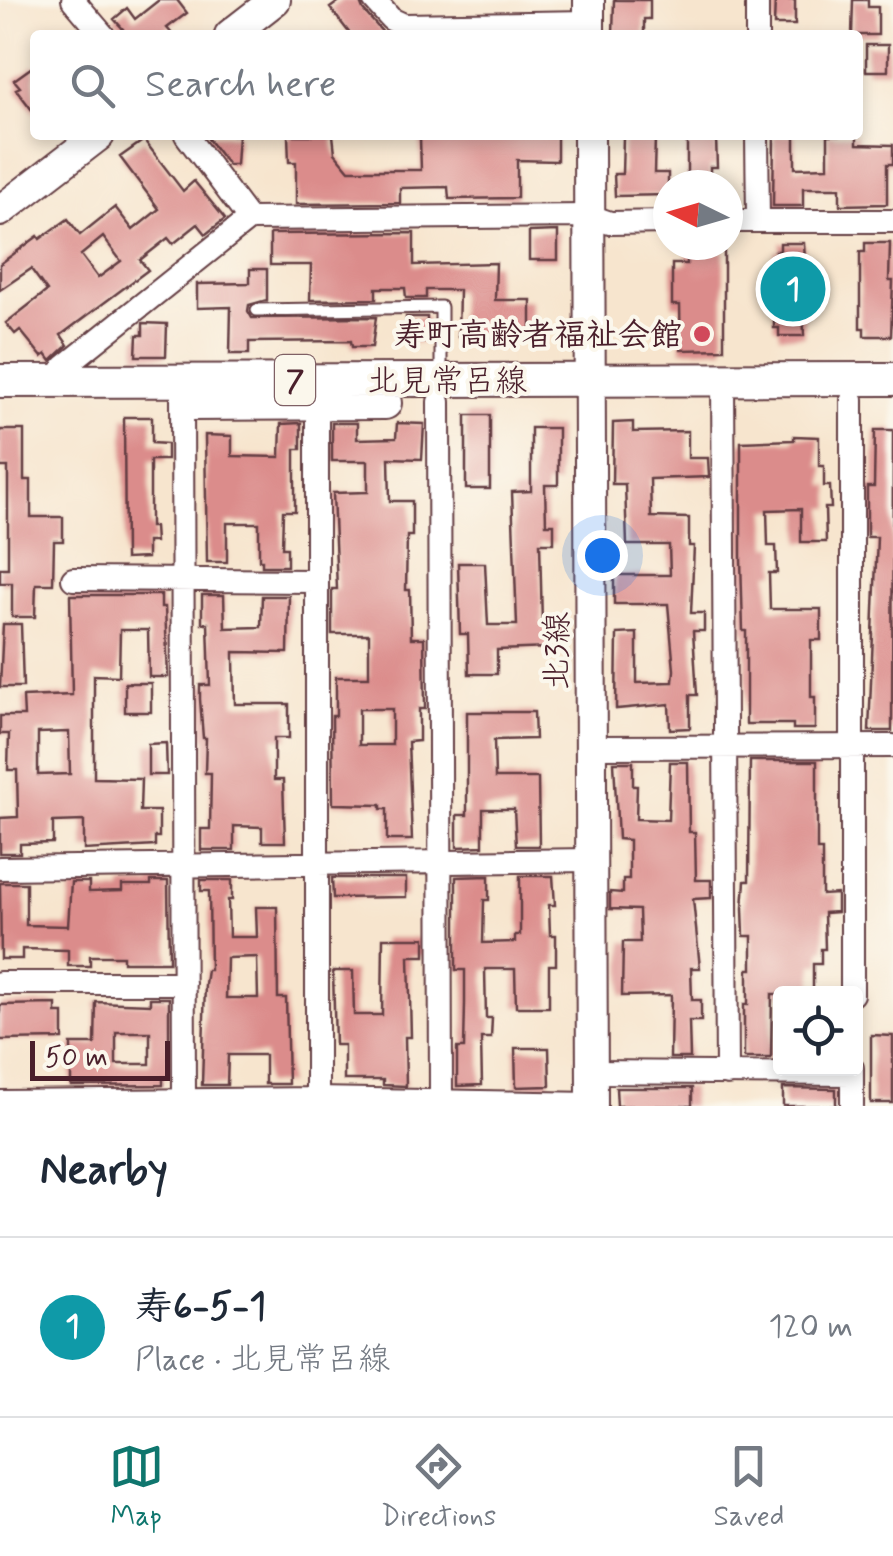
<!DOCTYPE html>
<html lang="en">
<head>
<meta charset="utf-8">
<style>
	body { margin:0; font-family:Mynerve,"Klee One",sans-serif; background:#f6f6f7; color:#1f2937 }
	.controls { position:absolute; right:30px; bottom:30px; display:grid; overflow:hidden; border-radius:10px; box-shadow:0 5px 15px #0003 }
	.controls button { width:90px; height:90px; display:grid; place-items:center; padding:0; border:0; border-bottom:2px solid #e0e1e3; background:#fff; color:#1f2937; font:50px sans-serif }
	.compass { position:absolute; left:653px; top:170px; width:90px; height:90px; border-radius:50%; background:#fff; box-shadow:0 5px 15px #0003; rotate:275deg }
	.scale { position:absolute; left:30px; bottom:25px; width:140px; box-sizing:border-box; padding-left:10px; border:5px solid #4a1f2b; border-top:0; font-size:28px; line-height:35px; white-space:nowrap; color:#4a1f2b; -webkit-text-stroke:8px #fbf7ec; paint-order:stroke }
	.you { position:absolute; left:602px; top:555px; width:35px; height:35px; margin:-25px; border:8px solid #fff; border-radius:50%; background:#1a73e8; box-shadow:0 0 0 15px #1a73e833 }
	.badge { display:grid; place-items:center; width:65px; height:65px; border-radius:50%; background:#0f766e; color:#fff; font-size:32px; font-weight:700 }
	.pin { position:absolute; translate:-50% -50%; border:5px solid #fff; box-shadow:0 2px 10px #0006 }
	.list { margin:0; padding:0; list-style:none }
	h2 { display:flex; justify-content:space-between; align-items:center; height:130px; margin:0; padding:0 40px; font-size:42px }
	h2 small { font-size:32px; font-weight:400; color:#747a83 }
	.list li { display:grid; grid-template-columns:65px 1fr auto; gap:30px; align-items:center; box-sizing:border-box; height:180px; padding:0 40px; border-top:2px solid #e0e1e3 }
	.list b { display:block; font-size:38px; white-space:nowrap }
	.list p { margin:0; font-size:32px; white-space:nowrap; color:#747a83 }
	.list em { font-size:32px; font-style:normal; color:#747a83 }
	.icon { flex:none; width:55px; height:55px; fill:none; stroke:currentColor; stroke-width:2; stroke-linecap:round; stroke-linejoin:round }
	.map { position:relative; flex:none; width:893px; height:1106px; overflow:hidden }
	.search { position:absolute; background:#fff; box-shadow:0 5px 15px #0003; left:30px; right:30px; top:30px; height:110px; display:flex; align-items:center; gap:25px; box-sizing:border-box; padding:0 35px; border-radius:10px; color:#747a83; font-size:38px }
	.sheet { height:310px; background:#fff }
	nav { display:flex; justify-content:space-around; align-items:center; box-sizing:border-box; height:140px; border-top:2px solid #e0e1e3; background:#fff; font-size:28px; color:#747a83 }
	nav a { display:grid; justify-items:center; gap:5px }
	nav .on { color:#0f766e }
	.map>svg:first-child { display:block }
	.building { fill:#db8c8b; fill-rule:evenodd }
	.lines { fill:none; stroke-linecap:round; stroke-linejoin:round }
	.lane-casing { stroke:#643d43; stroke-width:15 }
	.street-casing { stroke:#643d43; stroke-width:26 }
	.secondary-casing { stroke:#643d43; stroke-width:34 }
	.primary-casing { stroke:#643d43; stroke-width:36 }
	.lane { stroke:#fff; stroke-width:11 }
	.street { stroke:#fff; stroke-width:22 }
	.secondary { stroke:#fff; stroke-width:30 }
	.primary { stroke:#fff; stroke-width:32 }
	.poi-dot { fill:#d1495b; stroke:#fbf7ec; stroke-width:4 }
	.labels { text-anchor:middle; stroke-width:8; stroke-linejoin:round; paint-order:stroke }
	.shield { fill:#fbf7ec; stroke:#7f6065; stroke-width:2.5 }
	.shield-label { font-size:30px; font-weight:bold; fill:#4a1f2b }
	.poi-label { font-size:32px; font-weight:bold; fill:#4a1f2b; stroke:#fbf7ec; text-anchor:end }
	.street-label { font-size:32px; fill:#4a1f2b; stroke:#fbf7ec }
</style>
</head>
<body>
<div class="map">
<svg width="893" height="1106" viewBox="0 0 893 1106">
	<rect width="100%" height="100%" fill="#fbf7ec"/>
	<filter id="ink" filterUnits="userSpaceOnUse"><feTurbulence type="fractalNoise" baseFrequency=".01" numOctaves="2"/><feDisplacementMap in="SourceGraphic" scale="20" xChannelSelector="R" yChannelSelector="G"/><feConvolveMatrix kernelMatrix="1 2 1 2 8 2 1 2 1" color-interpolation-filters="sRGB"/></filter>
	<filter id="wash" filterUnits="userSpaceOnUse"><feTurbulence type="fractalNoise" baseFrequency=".0048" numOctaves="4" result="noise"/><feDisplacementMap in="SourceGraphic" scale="40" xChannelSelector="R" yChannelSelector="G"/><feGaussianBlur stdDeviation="2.25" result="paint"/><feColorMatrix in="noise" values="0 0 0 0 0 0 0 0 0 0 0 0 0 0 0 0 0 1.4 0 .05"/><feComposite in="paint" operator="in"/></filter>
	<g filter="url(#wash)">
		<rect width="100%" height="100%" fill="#f7e5ce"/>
		<g id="blocks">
			<!-- building -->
			<path class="building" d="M159,0H177L187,13L167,28L173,35H118L123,29L114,19L127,8L135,19Z
				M341,0H359L363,10L385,35H351L330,8Z
				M614,0H650V19H644V35H613Z
				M775,0H795V25H774Z
				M853,0H868V7H878V35H852Z
				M866,45H888V71H866Z
				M35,65V114L16,89L20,87L14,80Z
				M205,135H238L236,165H228Z
				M288,135H333L335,153L349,170H421L420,138H447V135H557V161L517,160V198L449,199L448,187L400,188V203L296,204V162H289Z
				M774,135H795V168L828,167V135H857V144L893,145V164H887V204L840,205V188H803V206H773Z
				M623,137H655L654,173H668V195L615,196L614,174H622Z
				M687,138H716L717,167H710V185H687Z
				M144,140L183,191L194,181L225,219L206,234L198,224L173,244L168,238L140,260L148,270L61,335L68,345L51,361L46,354L42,357L20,330L15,334L6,323L47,291L31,269L0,290V264L38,236L40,239L68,219L80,235L115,207L133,230L159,209L120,157ZM103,237L121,261L98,278L81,255Z
				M558,231V260H529V232Z
				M414,233V265L496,263L495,300H531V339L458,337L459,290H426V298H406L405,288H376V299L310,300L311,265H270V234Z
				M780,243H804L807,296H803L804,336H779V328H774L775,251H780Z
				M865,243H890L889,281H893L891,336H864V328H860V252H865Z
				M687,246H701V251H724V349L681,350L680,305H672V264H687Z
				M250,269H267V300L249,305L248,311L252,318L376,317L372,347H352L351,341L249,342V354H230L231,307L197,308V284L250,283Z
				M406,317H427V342L406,343Z
				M143,323L167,324L166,356H136L137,335H143Z
				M466,415H490V489H466Z
				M124,417H152V443L167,444V460H150V527H154L155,542H147V558L125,559Z
				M633,422V432L688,431V458H708L709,477L650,479L651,517L689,518V546H694L691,613H704V631H693L697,695H690V728L670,729L669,704L616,709L617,634L637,633V683L673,682L674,670L668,604H614V575H670L669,545H627L625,484H612L613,423Z
				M301,423V449H295V511H283L282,548H287V566H262V560H259V523H227V562H207L205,435L232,436V456L280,457L281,424Z
				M332,423H357V439L396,438L397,423L424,424L422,459L389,458L390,501H412V536H407L406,590H410L411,638H424L425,709H419V741L408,742L412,840H387V809H381V805L333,804L332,716H336V677H369V634H332V589H337L333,493L368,492V461H332ZM359,709H392V745H359Z
				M531,428H558V485H545L546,524H554V543H540L542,624H547L548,648L497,650V674H469L468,634H460L458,563H485L488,625H517L512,492L531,491Z
				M0,430H24V480H31V517H63V541H54L53,584H36L35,617H12V583H0V568H8V467H0Z
				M875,430H893L892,731H869L877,537H867V487H874Z
				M794,436L819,437V466H824V486H830L831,508H825L826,542H801V509L767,510L768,546H776L777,573H769L770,609H821V640H811V697H815V729H793V724H746V631H743L741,559V442L794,440Z
				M70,595H161V607H165L168,677H149L148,630H120L119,676L94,675V778L141,779L140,811H159V837H155V846L84,850V821L53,822V843L20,844V853H0V818L18,817L17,770H8L9,734H0V716H24L23,697L72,695ZM69,732L70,774L38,775V733Z
				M202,595H224L225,628L261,627L262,596H289L288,653L234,652V659L235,704H289V738H274V780H283L285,842H262V827L234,826V850H201V829H210L211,773H205L206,738H203L200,699V685H210L208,623H202Z
				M3,624H21L23,687H0Z
				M125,683H151V712H125Z
				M467,712H534L535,739L494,740L495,778H538L539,846H516L514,809H483V846L457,847V815H467Z
				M166,743L167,775H148V744Z
				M750,761H817V850H822V895L837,894V912L824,913L825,949H821V964H813V994H772L771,1058H744V1004H748V969H752V936H744L743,908L745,881H749Z
				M614,762H633V786H637L636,819L668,820L670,762H688L689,832H695L696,880H711V898L693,899L700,968H691L692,1000H701V1021H689L690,1058H670L671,995L622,996L623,942H640L639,910L610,909V892L623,893V879H629V840L618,839Z
				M489,876V900H484L483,943L515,942V935H520V876H553L555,905H549L550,935H556V965H549V1007H516L515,969H485L486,1018H492L491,1038H481L482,1085L457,1086V1048H464L465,1003V970H456V877Z
				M332,878H406V897L333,898Z
				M201,880H232V900H228L229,937H257L256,907H277L278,998H286L288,1084H265V1055H228L227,1085H202L205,984L207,970H210L209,891H201ZM257,957L258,998H226L227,958Z
				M151,881H168L169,962H123V956H90V966H68V950L22,949V959H1L0,883H26V925L68,926L71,882H89V892L122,891V885H151Z
				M383,938H425V956H409L411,1037H405L406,1086L383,1085V1080H344V1045H335L333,971H353L354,1015H382Z
				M150,998H169V1077H163V1085L71,1086V1044H95L96,1002L150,1004ZM116,1032H150V1064H116Z
				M56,1004V1013H63V1039L0,1040V1005Z
				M871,1035L893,1036V1103H871Z
				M515,1048H549L550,1086L516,1087Z
				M616,1088H692V1106H617Z
				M783,1088L836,1089V1106H783Z"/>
		</g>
	</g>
	<g filter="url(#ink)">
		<use href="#blocks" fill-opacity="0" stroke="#643d43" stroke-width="2.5"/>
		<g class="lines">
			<defs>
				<path id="lane" d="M257,310L441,307V378"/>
				<path id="street" d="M73,0L103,35
					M374,0L391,19L404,25L589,22
					M757,0V35
					M186,135L249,219
					M757,135L758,221
					M728,221H893
					M723,378L727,1074
					M62,382L64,367L249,219L590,216L610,223L668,222
					M182,389L184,1100
					M317,393V1099
					M852,400V994
					M439,402L441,1101
					M73,579L316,581
					M592,747L893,746
					M0,868L591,860
					M0,983H184
					M852,1068V1106
					M592,1072L852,1074
					M0,1102L317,1099L592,1104"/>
				<path id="secondary" d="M589,0V35
					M230,35L275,0
					M589,135L592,1106
					M0,211L99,135"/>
				<path id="primary" d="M0,381L893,379
					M189,404L385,403"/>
			</defs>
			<!-- lane casing -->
			<use href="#lane" class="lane-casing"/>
			<!-- street casing -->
			<use href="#street" class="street-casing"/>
			<!-- secondary casing -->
			<use href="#secondary" class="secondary-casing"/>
			<!-- primary casing -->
			<use href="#primary" class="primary-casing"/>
			<!-- lane -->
			<use href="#lane" class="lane"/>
			<!-- street -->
			<use href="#street" class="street"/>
			<!-- secondary -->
			<use href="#secondary" class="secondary"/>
			<!-- primary -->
			<use href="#primary" class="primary"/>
		</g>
	</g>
	<!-- markers -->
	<circle class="poi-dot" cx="702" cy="334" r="10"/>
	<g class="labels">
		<!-- shield labels -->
		<rect class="shield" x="275" y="355" width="40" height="50" rx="8"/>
		<g class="shield-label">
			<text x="295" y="390">7</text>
		</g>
		<!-- poi labels -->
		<g class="poi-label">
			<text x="682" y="345">寿町高齢者福祉会館</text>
		</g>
		<!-- street labels -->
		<g class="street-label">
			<text x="447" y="391">北見常呂線</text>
			<text transform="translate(556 651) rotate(-90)" y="11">北3線</text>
		</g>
	</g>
</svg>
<div class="controls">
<button><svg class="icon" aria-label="locate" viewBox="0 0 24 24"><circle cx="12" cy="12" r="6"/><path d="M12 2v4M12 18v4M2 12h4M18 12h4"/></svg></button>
</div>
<svg class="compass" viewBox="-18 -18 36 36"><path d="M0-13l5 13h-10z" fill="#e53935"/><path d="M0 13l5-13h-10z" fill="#747a83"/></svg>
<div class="scale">50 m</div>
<div class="you"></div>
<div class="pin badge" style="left:793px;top:289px;background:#0f9aa8">1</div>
<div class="search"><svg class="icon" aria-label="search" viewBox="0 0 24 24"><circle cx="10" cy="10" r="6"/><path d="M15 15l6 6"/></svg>Search here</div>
</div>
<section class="sheet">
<h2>Nearby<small></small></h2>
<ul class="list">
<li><span class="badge" style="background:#0f9aa8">1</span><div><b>寿6-5-1</b><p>Place · 北見常呂線</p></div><em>120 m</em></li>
</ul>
</section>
<nav>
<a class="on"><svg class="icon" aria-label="map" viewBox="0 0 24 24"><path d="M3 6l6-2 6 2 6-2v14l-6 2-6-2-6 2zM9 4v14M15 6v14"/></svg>Map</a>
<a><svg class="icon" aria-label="directions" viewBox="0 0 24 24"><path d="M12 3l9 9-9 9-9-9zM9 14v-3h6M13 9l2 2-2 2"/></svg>Directions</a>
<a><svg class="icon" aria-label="saved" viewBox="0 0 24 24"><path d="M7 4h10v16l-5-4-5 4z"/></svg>Saved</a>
</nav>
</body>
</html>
